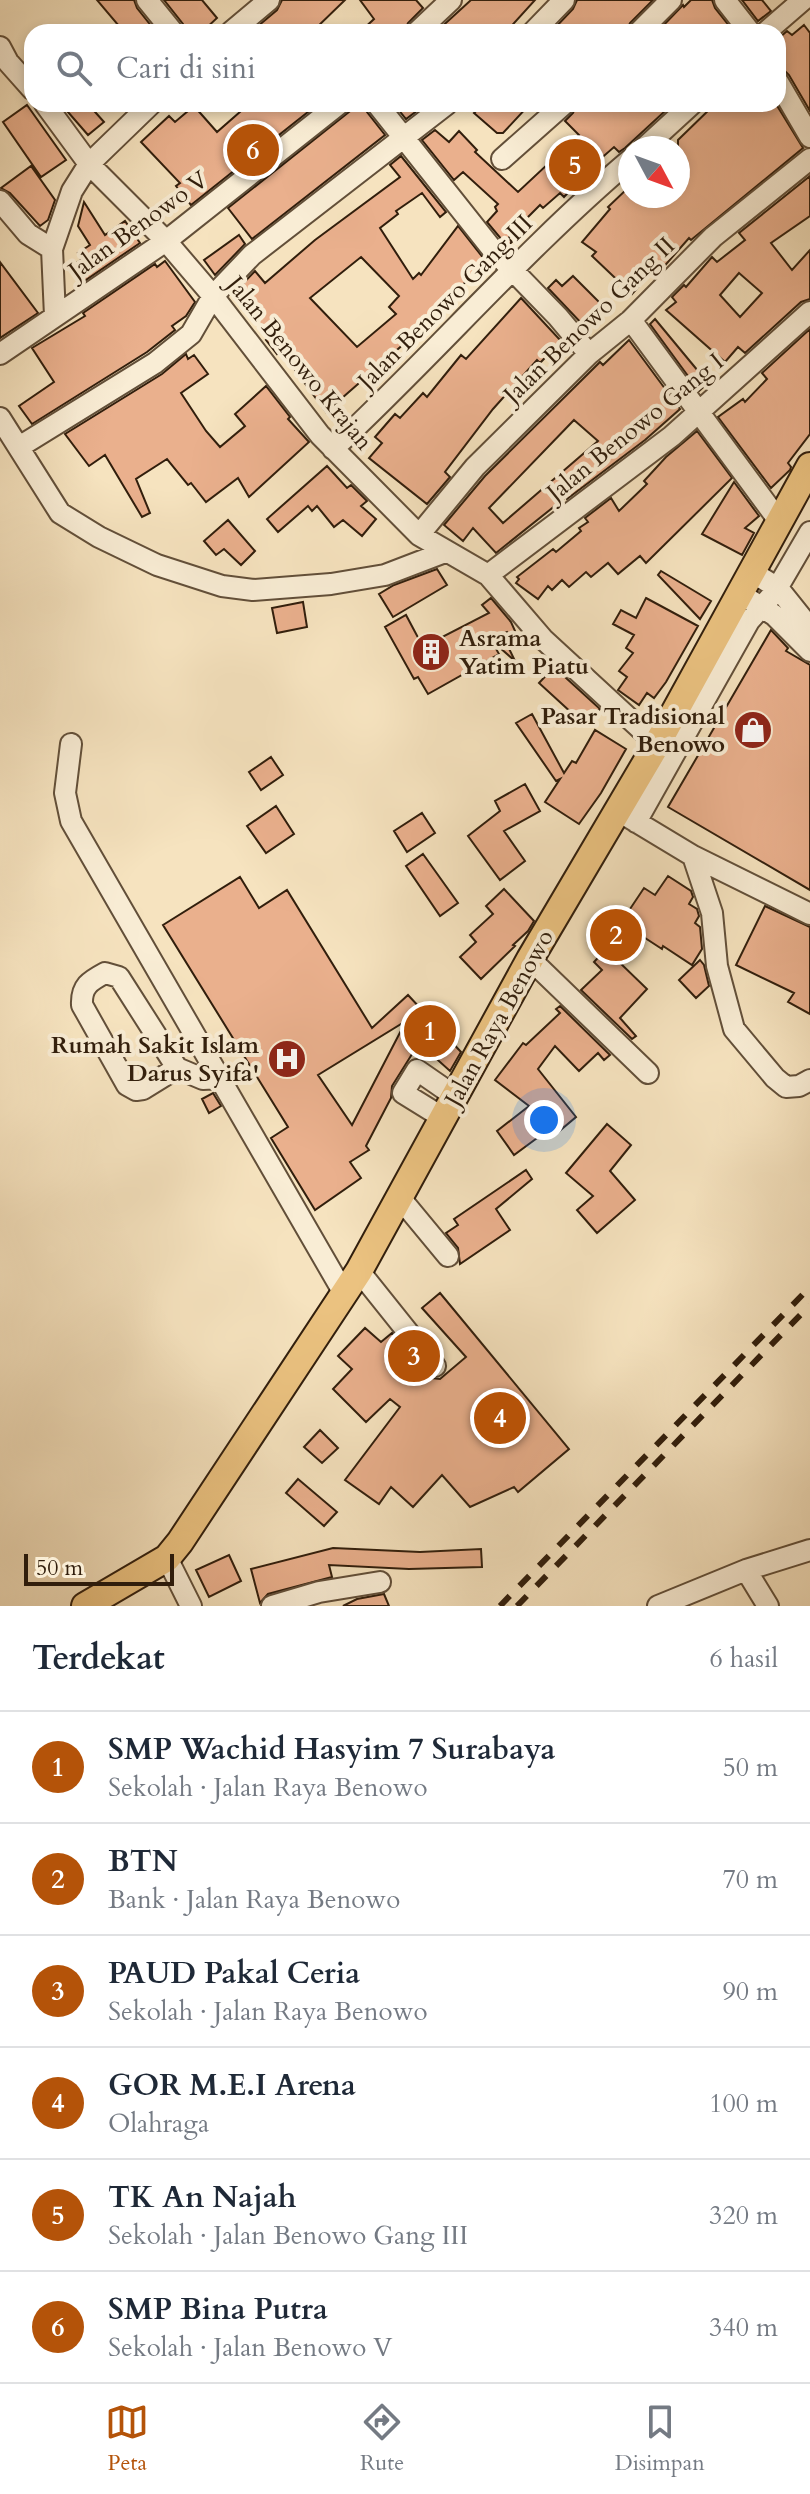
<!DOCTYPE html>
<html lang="id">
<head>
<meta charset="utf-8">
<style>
	body { margin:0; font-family:Cardo,serif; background:#f6f6f7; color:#1f2937 }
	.compass { position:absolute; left:618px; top:136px; width:72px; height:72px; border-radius:50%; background:#fff; box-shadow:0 4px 12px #0003; rotate:131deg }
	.scale { position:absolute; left:24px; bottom:20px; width:150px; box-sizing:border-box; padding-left:8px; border:4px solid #311e0c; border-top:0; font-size:22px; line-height:28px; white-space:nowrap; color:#311e0c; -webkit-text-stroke:6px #f9edd5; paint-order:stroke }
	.you { position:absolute; left:544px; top:1120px; width:28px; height:28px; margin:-20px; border:6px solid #fff; border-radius:50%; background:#1a73e8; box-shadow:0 0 0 12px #1a73e833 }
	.badge { display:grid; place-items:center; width:52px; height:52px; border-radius:50%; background:#b45309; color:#fff; font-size:26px; font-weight:700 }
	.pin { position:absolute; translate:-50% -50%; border:4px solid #fff; box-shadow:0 2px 8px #0006 }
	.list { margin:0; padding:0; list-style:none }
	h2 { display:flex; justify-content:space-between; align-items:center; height:104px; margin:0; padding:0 32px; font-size:34px }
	h2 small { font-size:26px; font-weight:400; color:#747a83 }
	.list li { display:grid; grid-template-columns:52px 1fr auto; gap:24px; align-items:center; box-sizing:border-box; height:112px; padding:0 32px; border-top:2px solid #e0e1e3 }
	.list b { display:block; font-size:30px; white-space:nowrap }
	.list p { margin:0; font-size:26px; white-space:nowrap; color:#747a83 }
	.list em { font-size:26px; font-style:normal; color:#747a83 }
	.icon { flex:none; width:44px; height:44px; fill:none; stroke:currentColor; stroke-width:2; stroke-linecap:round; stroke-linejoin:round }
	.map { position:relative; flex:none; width:810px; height:1606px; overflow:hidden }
	.search { position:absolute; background:#fff; box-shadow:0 4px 12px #0003; left:24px; right:24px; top:24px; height:88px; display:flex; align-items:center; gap:20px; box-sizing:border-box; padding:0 28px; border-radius:24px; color:#747a83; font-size:30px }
	.sheet { height:776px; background:#fff }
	nav { display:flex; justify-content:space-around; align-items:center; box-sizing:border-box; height:112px; border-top:2px solid #e0e1e3; background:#fff; font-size:22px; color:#747a83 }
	nav a { display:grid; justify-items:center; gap:4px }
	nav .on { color:#b45309 }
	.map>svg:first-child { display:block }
	.building { fill:#eab08d; stroke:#311e0c; stroke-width:2; fill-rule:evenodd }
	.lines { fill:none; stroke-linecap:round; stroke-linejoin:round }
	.minor-casing { stroke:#624f39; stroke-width:24 }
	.major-casing { stroke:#311e0c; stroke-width:30 }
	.minor { stroke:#f9edd5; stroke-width:20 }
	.major { stroke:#ebc280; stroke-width:26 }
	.rail { stroke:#311e0c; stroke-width:6; stroke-dasharray:14 14; stroke-linecap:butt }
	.labels { text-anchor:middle; stroke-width:8; stroke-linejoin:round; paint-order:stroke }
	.street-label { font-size:24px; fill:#311e0c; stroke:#f9edd5 }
	.poi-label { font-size:24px; font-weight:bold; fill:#311e0c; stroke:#f9edd5; text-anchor:end }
</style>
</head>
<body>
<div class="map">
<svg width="810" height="1606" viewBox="0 0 810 1606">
	<rect width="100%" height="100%" fill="#f6e3bf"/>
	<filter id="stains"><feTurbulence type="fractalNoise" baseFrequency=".0025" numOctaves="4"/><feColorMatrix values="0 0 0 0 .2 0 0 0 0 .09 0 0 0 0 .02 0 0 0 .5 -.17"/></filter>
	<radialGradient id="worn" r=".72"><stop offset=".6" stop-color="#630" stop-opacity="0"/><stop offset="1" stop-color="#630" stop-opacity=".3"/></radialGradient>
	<!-- building -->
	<path class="building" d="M97,0H134L137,8L156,32H124Z
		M164,0H202L217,18L202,32H186L183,24Z
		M282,0H345L312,32H251L277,10Z
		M360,0H416L423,8L408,23L404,32H360L374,19Z
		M471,0H535L506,32H436Z
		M577,0H653L630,23L626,32H551L573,9Z
		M691,0H712L715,8L734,32H657L683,5L684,7Z
		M742,0H762L771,11L758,21Z
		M804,25L810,33V111L789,75L778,64V39L787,31L792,35Z
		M61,104H88L104,122L88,135Z
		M249,104H318L191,205L176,186L180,183L141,142L169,116L175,122L194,106L217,132Z
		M359,104H364L367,112L385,135L252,239L228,208Z
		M394,104H426L406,119Z
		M484,104H530L503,133H497L474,113Z
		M577,104H656L664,112L625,148L619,152L614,147L590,168L595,174L581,186L578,182L564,197L560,193L543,208L540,205L519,226L521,228L508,238L512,242L507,246L487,222L497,211L495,207L498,204L463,172L454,180L422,140L435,130L449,142L459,131L477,150L475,152L518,192L579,135L565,121L573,113Z
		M715,104H776L803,148L691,240L689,238L654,278L650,274L632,294L592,256L596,252L582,242L610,209L608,207L630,186V196H678V140Z
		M27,105L66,160L41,177L3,122Z
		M401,156L446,212L440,217L422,193L396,211L398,214L380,228L413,279L419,273L421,275L458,226L488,264L451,294L422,328L326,412L281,351L277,354L266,340L270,337L232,295L255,271L265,283L315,240L400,177L390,165ZM361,257L399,296L389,307L396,314L357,347L310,298Z
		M31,166L55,200L48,220L40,226L10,193L1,188Z
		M810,176V216L771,243L792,270L810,250V299L801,302L745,353L738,347L725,362L666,310L676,302L672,297L684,285L686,287L712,257L717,262L745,240L739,233ZM739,273L762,293L740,317L720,295Z
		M84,202L105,235L125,221L140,243L80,284L69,268L82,259L78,253L90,245L78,226Z
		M239,235L245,244L215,275L204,260Z
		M165,261L195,302L186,316L172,326L175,330L147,352L32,424L19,406L54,382L32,348L85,316L83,313L155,264L157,267Z
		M0,262L38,313L0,338Z
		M573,276L604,307L584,326L548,288L556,280L562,286Z
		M521,298L561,341L540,363L537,360L493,409L445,472L450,477L427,504L369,458L382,443L375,437L395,414L400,418L423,393L427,397L461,355L466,359Z
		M655,319L708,383L699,391L650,324Z
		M810,329V434L788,463L791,467L790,470L771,488L718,417L743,399L745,402L767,379L762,373Z
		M629,340L680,409L645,440L567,499L566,497L496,553L473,528L463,541L444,525L485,476L600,362L603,365ZM574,420L598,441L503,523L489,508Z
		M186,354L188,359L194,355L208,374L181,393L206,431L220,447L245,426L235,414L266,386L290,417L288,419L309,442L249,497L238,478L206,502L191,483L188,485L167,459L136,479L150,513L142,517L105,455L89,466L65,434L162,374Z
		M697,431L732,478L646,563L640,556L618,574L608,563L591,577L586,572L569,587L562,580L552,590L548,586L538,599L516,583L519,579L517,577L553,549L556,552L581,531L579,528L588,522L585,518L611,498L619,511L647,484L644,481L666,457Z
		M327,466L347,488L351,485L367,501L361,506L376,519L362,536L343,520L334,527L317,506L312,511L308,506L278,532L267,519Z
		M734,482L759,516L745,528L754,533L742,555L702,534Z
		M228,520L255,551L241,565L224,549L216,555L204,541Z
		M437,569L447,585L393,617L379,594L394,585Z
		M661,571L711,601L700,619L658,575Z
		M491,598L511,622L520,642L518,644L507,632L502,634L515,661L491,640L499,654L428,694L418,677L414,679L385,627L406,615L423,647L489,613L482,605Z
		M646,598L698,626L666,682L654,698L647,693L639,705L618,690L627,677L619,671L633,653L626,648L634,635L613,624L621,610L636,618Z
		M303,602L307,627L277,633L272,608Z
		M771,630L788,648L786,651L810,665V890L668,807Z
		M554,667L600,709L585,725L539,683Z
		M532,714L564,773L572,761L576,763L595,730L626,749L601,793L579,824L545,802L560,779L556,781L516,723Z
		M271,757L283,775L261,790L249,772Z
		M525,784L540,811L504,831L525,861L500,880L468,836L500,811L495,801Z
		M276,806L294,834L266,853L247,826Z
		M422,813L435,833L407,852L394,831Z
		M423,854L458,903L440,916L406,866Z
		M668,876L691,891L693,897L689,904L697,909L699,916L695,923L700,927L702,949L692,965L663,946L662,949L642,936L618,961L647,989L620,1018L636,1036L632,1039L581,990L602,970L594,962L607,948L596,938L612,921L618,927L644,888L655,895Z
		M240,877L259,908L287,890L372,1028L408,995L461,1052L450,1071L419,1043L392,1086L391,1098L366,1146L369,1150L350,1162L361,1178L315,1210L271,1138L288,1127L163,925ZM406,1021L352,1125L318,1075Z
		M504,889L534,921L528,931L513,945L515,946L481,979L460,957L476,942L470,935L493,914L486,906Z
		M765,906L810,927V1014L788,1002L794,993L736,965Z
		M700,960L704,965L709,986L696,998L679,980Z
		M560,1006L610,1055L604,1060L598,1053L579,1071L555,1046L538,1069L576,1117L557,1133L552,1127L514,1155L497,1131L529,1106L495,1080L523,1043L526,1045L560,1013L556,1009Z
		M213,1093L221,1106L209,1113L202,1099Z
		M607,1124L631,1145L610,1171L635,1200L597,1233L577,1210L593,1196L566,1173Z
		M526,1170L532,1179L496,1209L510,1230L460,1264L458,1248L446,1233L458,1225L454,1219Z
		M440,1293L569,1449L518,1492L514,1487L470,1507L442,1475L413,1507L391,1487L379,1504L345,1480L400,1407L390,1399L366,1422L333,1389L352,1369L338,1356L365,1328L381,1342L392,1333L425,1374L431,1378L440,1379L466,1357L422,1308Z
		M320,1430L338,1448L322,1463L304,1447Z
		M298,1479L337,1512L324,1526L286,1493Z
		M333,1548L420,1552L481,1549L482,1567L409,1569L329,1565L332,1577L268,1594L260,1603L251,1569Z
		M229,1555L241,1581L209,1597L196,1570Z
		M384,1594L389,1606H343L357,1599Z"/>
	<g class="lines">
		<defs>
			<path id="minor" d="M147,0L173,32
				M725,0L750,32
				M231,32L269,0
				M417,32L451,0
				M533,32L564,0
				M639,32L671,0
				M766,32L803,0
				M0,47L8,62L32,89
				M778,82L810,137
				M45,104L89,164L166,241L213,296L320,435L419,535L488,575L543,639L657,744
				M377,104L492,249L558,317L589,354
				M644,148L692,104
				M502,159L564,104
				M0,201L28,234L52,249
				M55,316L52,249L72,191L89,164L151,104
				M631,320L779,521
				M0,354L166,241L339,104
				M0,418L60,513L99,537L157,565L222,586L253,590L331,584L385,575L445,552
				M19,447L155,363L191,334L213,296L252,255L447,104
				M333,449C434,355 525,249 630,160
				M419,535L475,467L589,354L631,320L713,237L810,159
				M752,572L778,588L810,628
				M488,575L672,436L810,312
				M750,600L774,615L810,651
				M71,744L65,793L71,821L345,1295
				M625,815L693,856L810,914
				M636,822L749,621L775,592L810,532
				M693,856L712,913L717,966L734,1029L775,1078L786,1087L799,1086L810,1080
				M530,959L648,1073
				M177,1068L143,1089L136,1090L127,1085L82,1005C81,986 90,981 105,973L119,977L177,1068L203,1079L222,1078
				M445,1119L403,1093L417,1070L456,1097
				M400,1198L448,1256
				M359,1271L435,1366
				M167,1558L191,1606
				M746,1570L768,1606
				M272,1606L319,1592L380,1582
				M658,1606L746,1570L810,1550"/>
			<path id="major" d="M85,1606L167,1558L180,1542L359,1271L530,959L657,744L810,466"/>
		</defs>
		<!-- minor casing -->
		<use href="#minor" class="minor-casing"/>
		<!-- major casing -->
		<use href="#major" class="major-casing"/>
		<!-- minor -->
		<use href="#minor" class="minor"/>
		<!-- major -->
		<use href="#major" class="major"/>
		<!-- rail -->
		<path class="rail" d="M500,1606L810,1287
			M517,1606L810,1305"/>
	</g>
	<!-- icons -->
	<defs>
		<symbol id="building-disc" viewBox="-11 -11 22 22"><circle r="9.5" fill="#8f2418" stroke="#f9edd5"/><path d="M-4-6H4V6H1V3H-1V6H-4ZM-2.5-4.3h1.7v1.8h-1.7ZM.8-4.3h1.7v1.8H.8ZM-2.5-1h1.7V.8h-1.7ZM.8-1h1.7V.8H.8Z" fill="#fff"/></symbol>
		<symbol id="shop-disc" viewBox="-11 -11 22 22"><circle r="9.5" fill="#8f2418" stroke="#f9edd5"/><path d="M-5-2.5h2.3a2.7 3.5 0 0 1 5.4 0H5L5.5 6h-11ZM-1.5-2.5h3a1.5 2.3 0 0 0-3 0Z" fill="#fff"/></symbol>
		<symbol id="hospital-disc" viewBox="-11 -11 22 22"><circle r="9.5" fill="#8f2418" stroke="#f9edd5"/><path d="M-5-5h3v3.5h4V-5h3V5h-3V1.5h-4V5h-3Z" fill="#fff"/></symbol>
	</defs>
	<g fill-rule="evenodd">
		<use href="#building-disc" x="409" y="630" width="44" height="44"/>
		<use href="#shop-disc" x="731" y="708" width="44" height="44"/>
		<use href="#hospital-disc" x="265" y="1037" width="44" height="44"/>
	</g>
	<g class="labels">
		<!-- street labels -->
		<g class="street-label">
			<text transform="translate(138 225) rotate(-36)" y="8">Jalan Benowo V</text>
			<text transform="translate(445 302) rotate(-45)" y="8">Jalan Benowo Gang III</text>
			<text transform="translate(589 320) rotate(-44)" y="8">Jalan Benowo Gang II</text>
			<text transform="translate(300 363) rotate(51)" y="8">Jalan Benowo Krajan</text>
			<text transform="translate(635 427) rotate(-39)" y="8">Jalan Benowo Gang I</text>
			<text transform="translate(499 1018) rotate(-61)" y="8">Jalan Raya Benowo</text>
		</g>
		<!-- poi labels -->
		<g class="poi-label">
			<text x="459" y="646" text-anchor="start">Asrama<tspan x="459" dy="28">Yatim Piatu</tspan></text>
			<text x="725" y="724">Pasar Tradisional<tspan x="725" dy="28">Benowo</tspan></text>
			<text x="259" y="1053">Rumah Sakit Islam<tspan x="259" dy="28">Darus Syifa'</tspan></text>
		</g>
	</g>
	<rect width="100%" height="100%" filter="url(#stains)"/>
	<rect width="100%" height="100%" fill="url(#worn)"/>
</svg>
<svg class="compass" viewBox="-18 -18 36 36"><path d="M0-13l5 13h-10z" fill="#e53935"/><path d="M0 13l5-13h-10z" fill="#747a83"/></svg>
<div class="scale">50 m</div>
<div class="you"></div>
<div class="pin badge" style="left:430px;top:1031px">1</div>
<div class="pin badge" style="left:616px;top:935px">2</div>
<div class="pin badge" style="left:414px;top:1356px">3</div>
<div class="pin badge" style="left:500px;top:1418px">4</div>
<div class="pin badge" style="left:575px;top:165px">5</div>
<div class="pin badge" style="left:253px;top:150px">6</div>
<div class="search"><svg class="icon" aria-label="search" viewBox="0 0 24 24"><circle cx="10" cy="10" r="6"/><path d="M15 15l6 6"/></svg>Cari di sini</div>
</div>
<section class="sheet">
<h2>Terdekat<small>6 hasil</small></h2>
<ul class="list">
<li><span class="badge">1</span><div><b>SMP Wachid Hasyim 7 Surabaya</b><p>Sekolah · Jalan Raya Benowo</p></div><em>50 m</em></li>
<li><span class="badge">2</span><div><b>BTN</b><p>Bank · Jalan Raya Benowo</p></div><em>70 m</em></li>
<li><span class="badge">3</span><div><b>PAUD Pakal Ceria</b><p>Sekolah · Jalan Raya Benowo</p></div><em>90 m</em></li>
<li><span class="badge">4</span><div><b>GOR M.E.I Arena</b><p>Olahraga</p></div><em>100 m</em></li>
<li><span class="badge">5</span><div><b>TK An Najah</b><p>Sekolah · Jalan Benowo Gang III</p></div><em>320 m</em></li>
<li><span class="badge">6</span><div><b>SMP Bina Putra</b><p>Sekolah · Jalan Benowo V</p></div><em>340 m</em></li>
</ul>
</section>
<nav>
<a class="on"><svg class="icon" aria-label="map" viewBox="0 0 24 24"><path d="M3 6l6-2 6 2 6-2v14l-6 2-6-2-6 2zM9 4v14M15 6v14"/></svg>Peta</a>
<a><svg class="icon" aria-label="directions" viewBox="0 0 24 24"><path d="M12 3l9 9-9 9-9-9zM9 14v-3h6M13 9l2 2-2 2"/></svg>Rute</a>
<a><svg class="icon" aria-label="saved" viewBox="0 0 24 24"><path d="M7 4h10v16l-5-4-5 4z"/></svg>Disimpan</a>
</nav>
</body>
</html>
